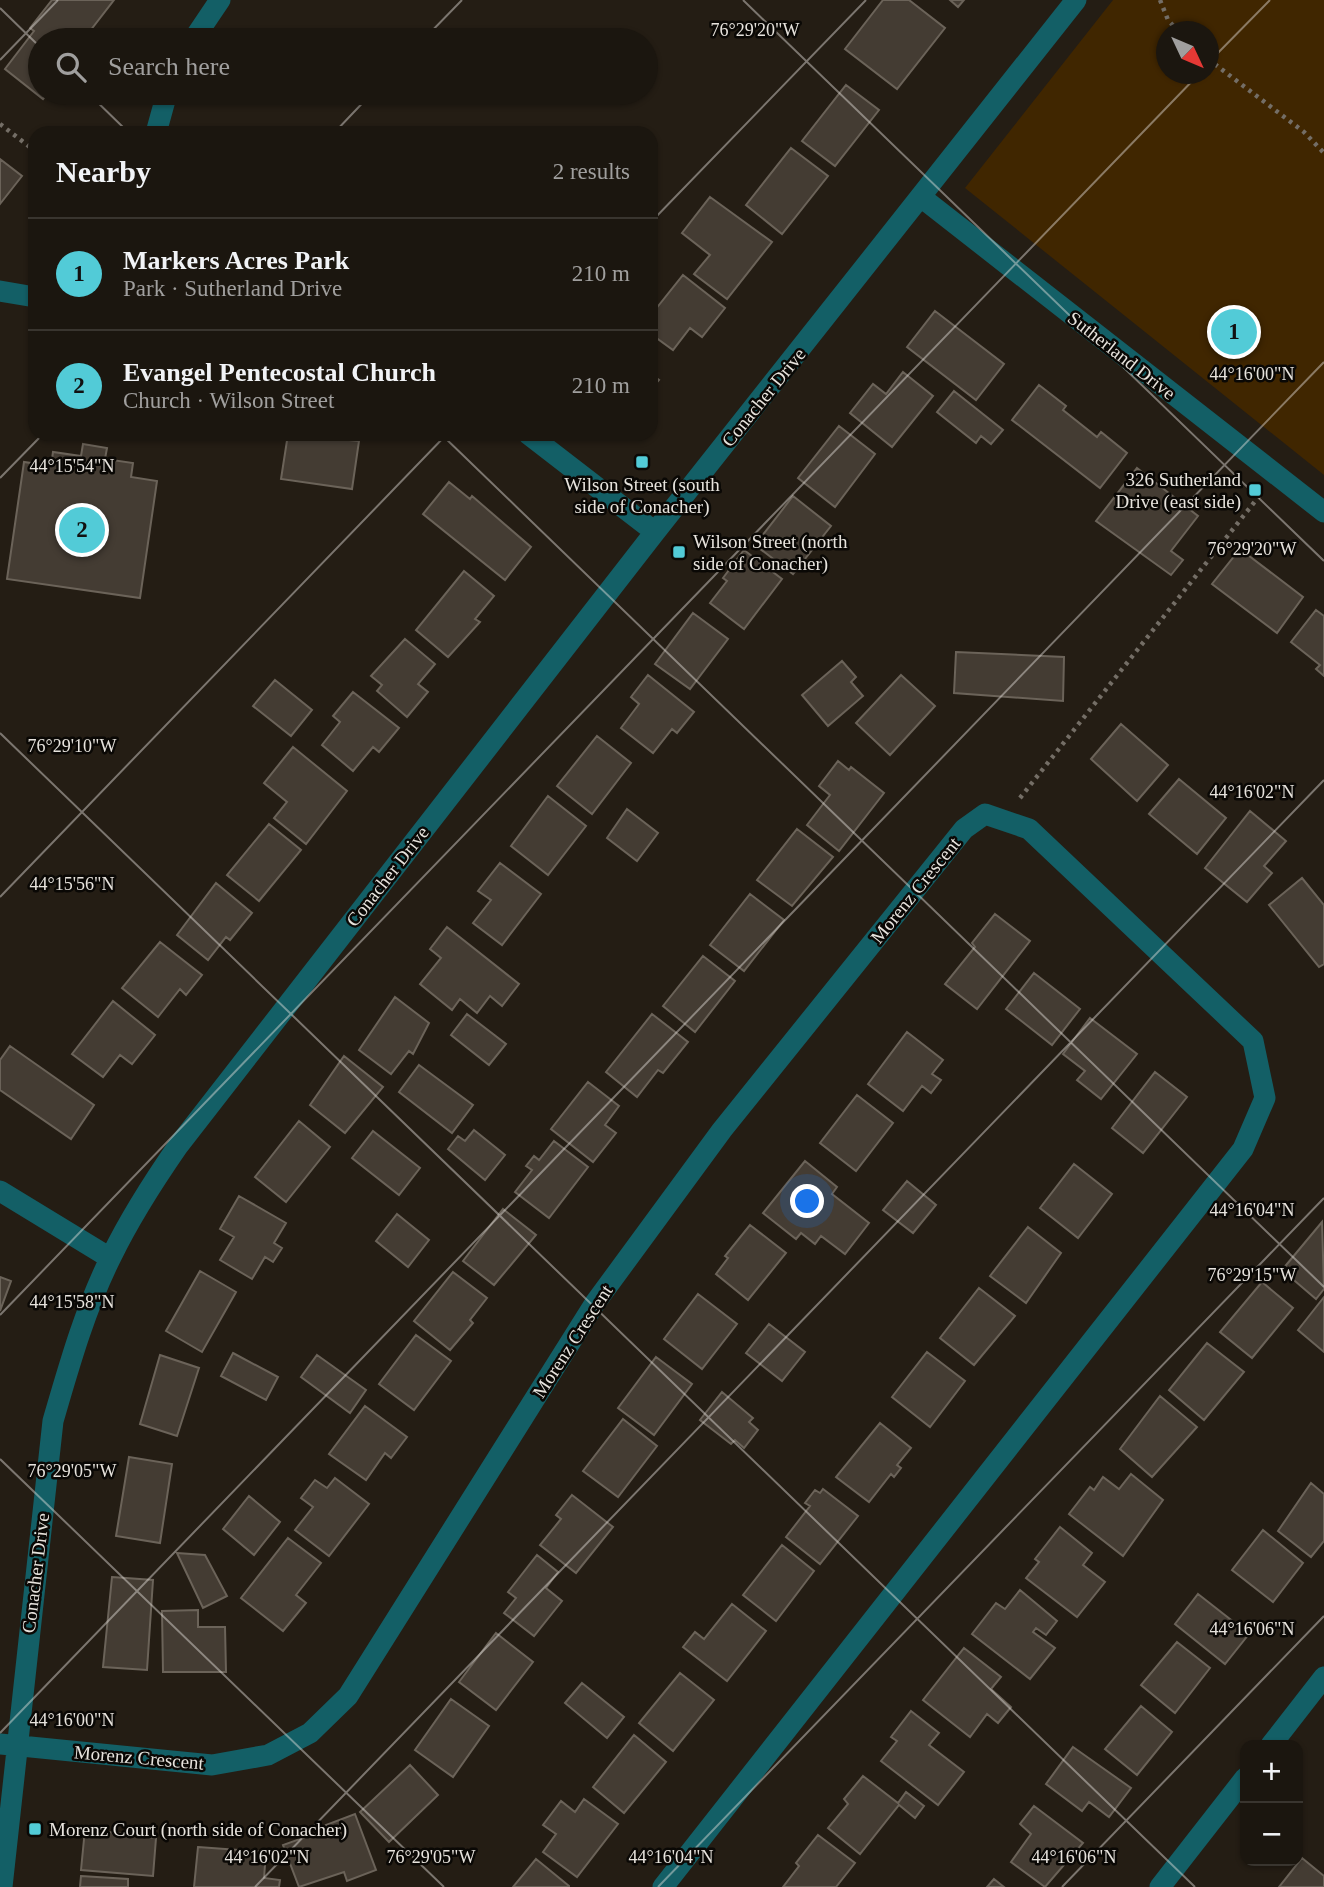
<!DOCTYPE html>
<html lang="en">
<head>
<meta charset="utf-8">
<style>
	body { margin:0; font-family:"Times New Roman",serif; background:#241f18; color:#f1f3f6 }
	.controls { position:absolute; right:21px; bottom:21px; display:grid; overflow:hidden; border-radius:14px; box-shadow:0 2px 5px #0004 }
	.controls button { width:63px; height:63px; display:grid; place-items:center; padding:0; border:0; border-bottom:2px solid #39352f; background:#1b160f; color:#f1f3f6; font:35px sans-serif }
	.compass { position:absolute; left:1156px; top:21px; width:63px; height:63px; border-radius:50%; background:#1b160f; box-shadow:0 2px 5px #0004; rotate:134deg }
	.you { position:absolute; left:808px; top:1202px; width:24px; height:24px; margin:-18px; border:5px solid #fff; border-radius:50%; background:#1a73e8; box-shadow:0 0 0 10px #1a73e833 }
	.badge { display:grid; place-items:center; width:46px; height:46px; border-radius:50%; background:#52cbd7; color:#111; font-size:23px; font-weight:700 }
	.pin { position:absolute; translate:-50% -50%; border:4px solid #fff; box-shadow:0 2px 7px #0006 }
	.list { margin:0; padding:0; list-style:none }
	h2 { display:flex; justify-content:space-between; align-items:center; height:91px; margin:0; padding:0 28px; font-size:30px }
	h2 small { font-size:23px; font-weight:400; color:#a09f9e }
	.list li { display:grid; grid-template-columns:46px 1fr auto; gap:21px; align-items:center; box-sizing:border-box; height:112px; padding:0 28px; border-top:2px solid #39352f }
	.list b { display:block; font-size:26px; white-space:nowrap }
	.list p { margin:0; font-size:23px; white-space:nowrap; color:#a09f9e }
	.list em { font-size:23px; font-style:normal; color:#a09f9e }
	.icon { flex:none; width:38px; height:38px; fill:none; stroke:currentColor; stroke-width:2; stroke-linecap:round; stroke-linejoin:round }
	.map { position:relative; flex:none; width:1324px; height:1887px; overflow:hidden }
	.search { position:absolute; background:#1b160f; box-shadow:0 2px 5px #0004; left:28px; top:28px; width:630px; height:77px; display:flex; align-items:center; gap:18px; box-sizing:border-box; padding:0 24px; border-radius:38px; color:#a09f9e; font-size:26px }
	.panel { position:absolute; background:#1b160f; box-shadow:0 2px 5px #0004; left:28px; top:126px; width:630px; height:315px; border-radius:21px }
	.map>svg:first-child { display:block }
	.green { fill:#402600; fill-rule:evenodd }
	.building { fill:#443c33; stroke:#6b6359; stroke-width:2 }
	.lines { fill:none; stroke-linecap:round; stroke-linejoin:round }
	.path { stroke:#746e66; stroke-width:4.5; stroke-dasharray:3.5 5; stroke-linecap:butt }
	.minor { stroke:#135f66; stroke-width:21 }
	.ticks { fill:none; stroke:#e7e3dd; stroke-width:2; stroke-opacity:0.45 }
	.poi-dot { fill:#52cbd7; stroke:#0a0805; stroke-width:2.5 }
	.labels { text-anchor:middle; stroke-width:5; stroke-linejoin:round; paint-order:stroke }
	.street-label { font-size:19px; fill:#e7e3dd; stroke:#0a0805 }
	.poi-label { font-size:19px; fill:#e7e3dd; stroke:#0a0805; text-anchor:start }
	.ticks-label { font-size:18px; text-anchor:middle; fill:#e7e3dd; stroke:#0a0805; stroke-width:5; stroke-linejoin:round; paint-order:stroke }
</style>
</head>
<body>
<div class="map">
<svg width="1324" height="1887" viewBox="0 0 1324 1887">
	<rect width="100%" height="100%" fill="#241d14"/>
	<!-- green -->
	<path class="green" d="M1113,0H1324V475L965,188ZM1166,32H1208V74H1166Z"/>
	<!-- building -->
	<path class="building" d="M52,0H114L83,40H40V93H48L43,99L5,69L34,31L30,28Z
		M883,0H909L945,28L897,89L845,49Z
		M950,0H964L958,7Z
		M846,85L879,110L835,166L802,141Z
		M791,148L828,176L782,234L746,205Z
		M0,159L22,176L0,204Z
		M710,197L772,242L727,299L694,274L710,255L682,233Z
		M683,275L725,308L702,337L690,328L673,350L651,334V315Z
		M935,311L1004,364L976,400L907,347Z
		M903,372L933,396L892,447L850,413L873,384L886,394Z
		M651,374L659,380L651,389Z
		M1039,385L1066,406L1063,410L1097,437L1101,432L1127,453L1100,488L1012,420Z
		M954,391L1003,430L991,444L981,436L976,443L937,412Z
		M839,426L875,454L835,507L798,478Z
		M288,434L359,441L352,489L281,479Z
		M83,444L107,448L105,459L133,463L131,477L157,481L140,598L7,579L24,462L51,466L53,452L81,456Z
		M1137,468L1198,516L1171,551L1183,560L1171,575L1096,521Z
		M449,482L470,499L472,496L531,547L505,580L423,514Z
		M793,496L831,526L793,574L755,545Z
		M1240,549L1303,597L1277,633L1212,584Z
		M744,550L782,579L744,629L710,603L727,581L723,578Z
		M464,571L494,596L475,619L480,622L448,657L416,630Z
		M1316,610L1324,616V676L1316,669L1320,665L1291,642Z
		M693,613L728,639L690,689L655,664Z
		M405,639L435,664L418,684L428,692L407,717L377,691L382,685L371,676Z
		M956,652L1064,657L1063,701L954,693Z
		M842,661L856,677L851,682L863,696L828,726L802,695Z
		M648,675L694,712L677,733L672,729L653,753L621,728L639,704L631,697Z
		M901,675L935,706L890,755L856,723Z
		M275,680L312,710L291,736L253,706Z
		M353,692L399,728L379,752L373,747L353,771L322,745L340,722L333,716Z
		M1121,724L1168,765L1137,801L1091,759Z
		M597,736L631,763L592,814L557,786Z
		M293,747L347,791L306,844L274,818L287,802L264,783Z
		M838,761L849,770L851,767L884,793L839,851L807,825L830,795L819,786Z
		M1179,779L1226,818L1197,854L1149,814Z
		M548,796L586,826L548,875L511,846Z
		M627,809L658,833L637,861L607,838Z
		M1250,811L1286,841L1264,866L1272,873L1247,902L1205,868Z
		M269,824L301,850L259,901L227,875Z
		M797,829L833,857L792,906L757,880Z
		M500,863L541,894L502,945L473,923L491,900L478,891Z
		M1302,878L1324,905V964L1319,967L1269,905Z
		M216,883L252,913L230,940L226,937L208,960L177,935Z
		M750,894L784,920L744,971L710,945Z
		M995,914L1030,941L977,1009L945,984L975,947L972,943Z
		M447,927L519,984L502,1006L490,996L477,1013L460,999L452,1010L420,984L441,958L430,949Z
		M160,942L202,975L186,995L180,989L158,1017L122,988Z
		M703,956L735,981L695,1032L663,1006Z
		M1034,973L1080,1009L1052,1045L1006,1009Z
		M395,997L429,1023L413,1054L409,1051L391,1074L359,1050Z
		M113,1001L155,1035L132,1064L120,1055L103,1077L72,1054Z
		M467,1014L506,1044L489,1065L451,1035Z
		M652,1014L688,1042L663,1073L658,1070L637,1097L606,1072Z
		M1090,1018L1137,1054L1101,1099L1077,1080L1085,1071L1063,1054Z
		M907,1032L943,1060L932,1074L941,1080L931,1093L922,1086L903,1111L868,1084Z
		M10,1046L94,1105L71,1139L0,1090V1060Z
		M344,1056L383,1087L345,1133L310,1105Z
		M419,1065L473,1105L452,1133L399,1092Z
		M1155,1072L1187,1097L1143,1153L1112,1128Z
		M588,1082L619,1106L605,1125L616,1133L593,1162L551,1129Z
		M857,1095L893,1123L856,1171L820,1143Z
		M299,1121L330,1147L286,1202L255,1177Z
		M474,1130L505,1155L485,1180L448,1149L458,1136L465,1141Z
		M373,1131L420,1168L399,1195L352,1158Z
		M554,1141L588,1167L549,1218L515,1192L532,1170L526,1166L534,1156L539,1160Z
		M805,1161L837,1187L832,1194L869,1223L845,1254L821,1236L815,1244L801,1233L796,1239L763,1213Z
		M1074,1164L1112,1194L1078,1238L1040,1208Z
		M907,1181L936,1205L913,1233L883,1210Z
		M239,1196L286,1223L274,1243L282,1248L273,1262L265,1257L252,1279L220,1260L234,1237L220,1229Z
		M503,1209L536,1235L494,1285L463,1261Z
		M397,1214L429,1240L408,1267L376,1241Z
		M1322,1222L1324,1289L1316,1299L1282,1270Z
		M750,1225L786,1253L748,1300L716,1274L728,1258L725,1256Z
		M1028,1227L1061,1253L1026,1303L990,1276Z
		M200,1271L236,1292L202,1352L166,1331Z
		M453,1272L487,1298L470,1320L473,1323L450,1350L414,1321Z
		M0,1277L11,1281L0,1311Z
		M1262,1282L1293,1308L1252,1358L1220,1332Z
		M979,1288L1015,1316L974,1365L940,1338Z
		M698,1294L737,1324L702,1369L664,1339Z
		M1324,1297V1352L1298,1330Z
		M769,1324L805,1352L782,1381L746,1353Z
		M416,1335L451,1361L414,1410L379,1384Z
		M1207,1343L1244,1372L1204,1420L1169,1390Z
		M927,1352L965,1381L930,1427L892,1397Z
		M233,1353L278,1377L266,1400L221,1376Z
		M160,1355L199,1368L177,1436L140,1424Z
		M317,1355L366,1390L350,1413L301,1377Z
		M656,1357L692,1384L654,1435L618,1408Z
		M722,1392L753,1418L749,1422L758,1430L744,1448L735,1440L731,1444L700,1420Z
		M1160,1396L1197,1427L1152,1477L1120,1449Z
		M365,1406L407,1437L391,1458L385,1453L366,1480L329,1454Z
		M623,1419L657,1446L618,1497L583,1471Z
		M880,1423L911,1448L897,1465L901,1468L894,1477L891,1474L869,1502L836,1477Z
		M129,1457L172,1464L160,1543L116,1536Z
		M1131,1474L1163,1500L1123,1556L1069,1514L1090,1487L1094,1490L1103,1477L1119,1489Z
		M335,1478L369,1504L329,1556L295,1530L313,1507L301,1498L315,1480L327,1488Z
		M1311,1483L1324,1494V1541L1311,1557L1278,1531Z
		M823,1489L858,1516L820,1564L786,1537L810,1506L805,1503L815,1490L820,1493Z
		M572,1495L613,1527L576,1573L540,1545L561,1519L556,1515Z
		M249,1496L280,1522L254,1555L223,1529Z
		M1060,1527L1092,1553L1083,1565L1105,1582L1077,1617L1026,1578L1039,1562L1035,1559Z
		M1263,1530L1303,1563L1273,1602L1232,1570Z
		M288,1538L321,1563L296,1595L306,1603L283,1631L241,1598Z
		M782,1545L814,1571L776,1621L743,1595Z
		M177,1553L205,1555L227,1596L203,1608Z
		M537,1555L558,1572L546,1588L562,1601L534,1636L504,1613L516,1598L508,1592Z
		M112,1577L153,1580L147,1670L103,1667Z
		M1020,1590L1057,1621L1046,1635L1036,1628L1033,1632L1055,1648L1030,1679L972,1634L996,1603L1005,1609Z
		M1198,1594L1249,1634L1225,1664L1175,1624Z
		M732,1604L766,1631L727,1681L683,1647L695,1632L704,1639Z
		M198,1610V1627H225L226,1672H163L162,1611Z
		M496,1633L533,1662L496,1710L459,1682Z
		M1177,1642L1210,1668L1175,1713L1141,1685Z
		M964,1648L1001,1677L991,1689L1011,1707L998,1723L987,1714L970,1737L923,1700Z
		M680,1673L714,1700L673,1751L639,1723Z
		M582,1683L624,1717L607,1738L565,1703Z
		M451,1699L489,1726L453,1777L415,1750Z
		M1141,1706L1172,1732L1137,1775L1105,1749Z
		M911,1711L939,1733L929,1745L964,1772L938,1805L881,1761L897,1741L891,1737Z
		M634,1735L666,1762L624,1813L593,1787Z
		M1073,1747L1131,1788L1109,1817L1089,1802L1082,1811L1046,1784Z
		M410,1765L438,1795L389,1842L360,1812Z
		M863,1776L898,1803L906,1792L924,1806L915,1818L899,1805L860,1854L828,1828L848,1804L844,1799Z
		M584,1799L618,1824L577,1877L543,1852L556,1834L543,1825L561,1801L575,1812Z
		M1034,1806L1083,1843L1045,1887L1011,1862L1031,1834L1020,1824Z
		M355,1814L376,1870L347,1881L344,1872L299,1887L283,1845L328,1829L326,1825Z
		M85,1829L156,1838L153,1876L81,1870Z
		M818,1835L855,1863L836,1887H783L799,1866L796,1863Z
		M198,1847L266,1852L264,1878L280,1880L279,1887H194Z
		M1302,1858L1324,1876V1887H1279Z
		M536,1859L569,1886V1887H513Z
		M81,1876L128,1879V1887H80Z
		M994,1879L1004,1887H987Z"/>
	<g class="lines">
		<!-- path -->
		<path class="path" d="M1160,0L1168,20L1179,32
			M1208,59L1304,132L1324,153
			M0,124L35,151
			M1020,798L1260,495"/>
		<!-- minor -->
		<path class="minor" d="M193,40L220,0
			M156,133L167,93
			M921,197L1324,512
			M0,291L35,297
			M528,434L655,532
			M0,1191L110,1258
			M0,1744L212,1765L268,1755L310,1733L348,1696L595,1303L722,1130L964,829L985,814L1029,829L1253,1041L1265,1098L1243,1149L663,1887
			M1271,1745L1324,1677
			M2,1887L53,1421C69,1366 85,1309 111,1257C130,1218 153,1182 178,1146L655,532L1076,0
			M1160,1887L1245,1778"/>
	</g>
	<!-- ticks -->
	<path class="ticks" d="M743,0L1324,561M0,8L40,47M423,40L462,0M0,60L58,0M1208,63L1270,0M88,93L129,133M334,133L372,93M651,222L866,0M441,434L1324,1287M0,478L43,434M0,733L1195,1887M0,897L447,434M0,1315L1199,74M0,1459L444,1887M0,1733L1324,362M255,1887L1324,780M658,1887L1324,1198M1062,1887L1324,1616"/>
	<!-- markers -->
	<g class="poi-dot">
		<rect x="635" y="455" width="14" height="14" rx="3.5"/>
		<rect x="1248" y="483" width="14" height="14" rx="3.5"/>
		<rect x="672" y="545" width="14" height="14" rx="3.5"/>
		<rect x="28" y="1822" width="14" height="14" rx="3.5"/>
	</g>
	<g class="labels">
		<!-- street labels -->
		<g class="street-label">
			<text transform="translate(1122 355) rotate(38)" y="7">Sutherland Drive</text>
			<text transform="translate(763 397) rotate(-51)" y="7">Conacher Drive</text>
			<text transform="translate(387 876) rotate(-52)" y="7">Conacher Drive</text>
			<text transform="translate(915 890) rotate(-51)" y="7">Morenz Crescent</text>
			<text transform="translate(572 1341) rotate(-57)" y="7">Morenz Crescent</text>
			<text transform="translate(35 1573) rotate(-83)" y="7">Conacher Drive</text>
			<text transform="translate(139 1757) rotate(5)" y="7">Morenz Crescent</text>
		</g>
		<!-- poi labels -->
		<g class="poi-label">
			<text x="1241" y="486" text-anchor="end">326 Sutherland<tspan x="1241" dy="22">Drive (east side)</tspan></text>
			<text x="642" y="491" text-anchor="middle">Wilson Street (south<tspan x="642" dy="22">side of Conacher)</tspan></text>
			<text x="693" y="548">Wilson Street (north<tspan x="693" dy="22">side of Conacher)</tspan></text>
			<text x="49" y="1836">Morenz Court (north side of Conacher)</text>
		</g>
	</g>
	<g class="ticks-label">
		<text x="755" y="36">76°29'20"W</text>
		<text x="1252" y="380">44°16'00"N</text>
		<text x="72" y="472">44°15'54"N</text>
		<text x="1252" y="555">76°29'20"W</text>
		<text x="72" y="752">76°29'10"W</text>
		<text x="1252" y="798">44°16'02"N</text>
		<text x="72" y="890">44°15'56"N</text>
		<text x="1252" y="1216">44°16'04"N</text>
		<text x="1252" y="1281">76°29'15"W</text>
		<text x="72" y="1308">44°15'58"N</text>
		<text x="72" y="1477">76°29'05"W</text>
		<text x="1252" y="1635">44°16'06"N</text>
		<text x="72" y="1726">44°16'00"N</text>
		<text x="267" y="1863">44°16'02"N</text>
		<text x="671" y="1863">44°16'04"N</text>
		<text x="1074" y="1863">44°16'06"N</text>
		<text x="431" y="1863">76°29'05"W</text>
	</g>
</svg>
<div class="controls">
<button>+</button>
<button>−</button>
</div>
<svg class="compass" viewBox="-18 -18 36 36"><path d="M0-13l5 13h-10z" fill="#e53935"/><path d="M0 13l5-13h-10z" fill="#a09f9e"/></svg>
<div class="you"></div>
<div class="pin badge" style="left:1234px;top:332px">1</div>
<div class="pin badge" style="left:82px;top:530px">2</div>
<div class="search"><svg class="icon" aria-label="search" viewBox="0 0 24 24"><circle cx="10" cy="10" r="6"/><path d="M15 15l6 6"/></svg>Search here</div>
<section class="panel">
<h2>Nearby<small>2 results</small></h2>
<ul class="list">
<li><span class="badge">1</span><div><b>Markers Acres Park</b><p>Park · Sutherland Drive</p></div><em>210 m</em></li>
<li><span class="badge">2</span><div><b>Evangel Pentecostal Church</b><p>Church · Wilson Street</p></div><em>210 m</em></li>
</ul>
</section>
</div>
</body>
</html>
